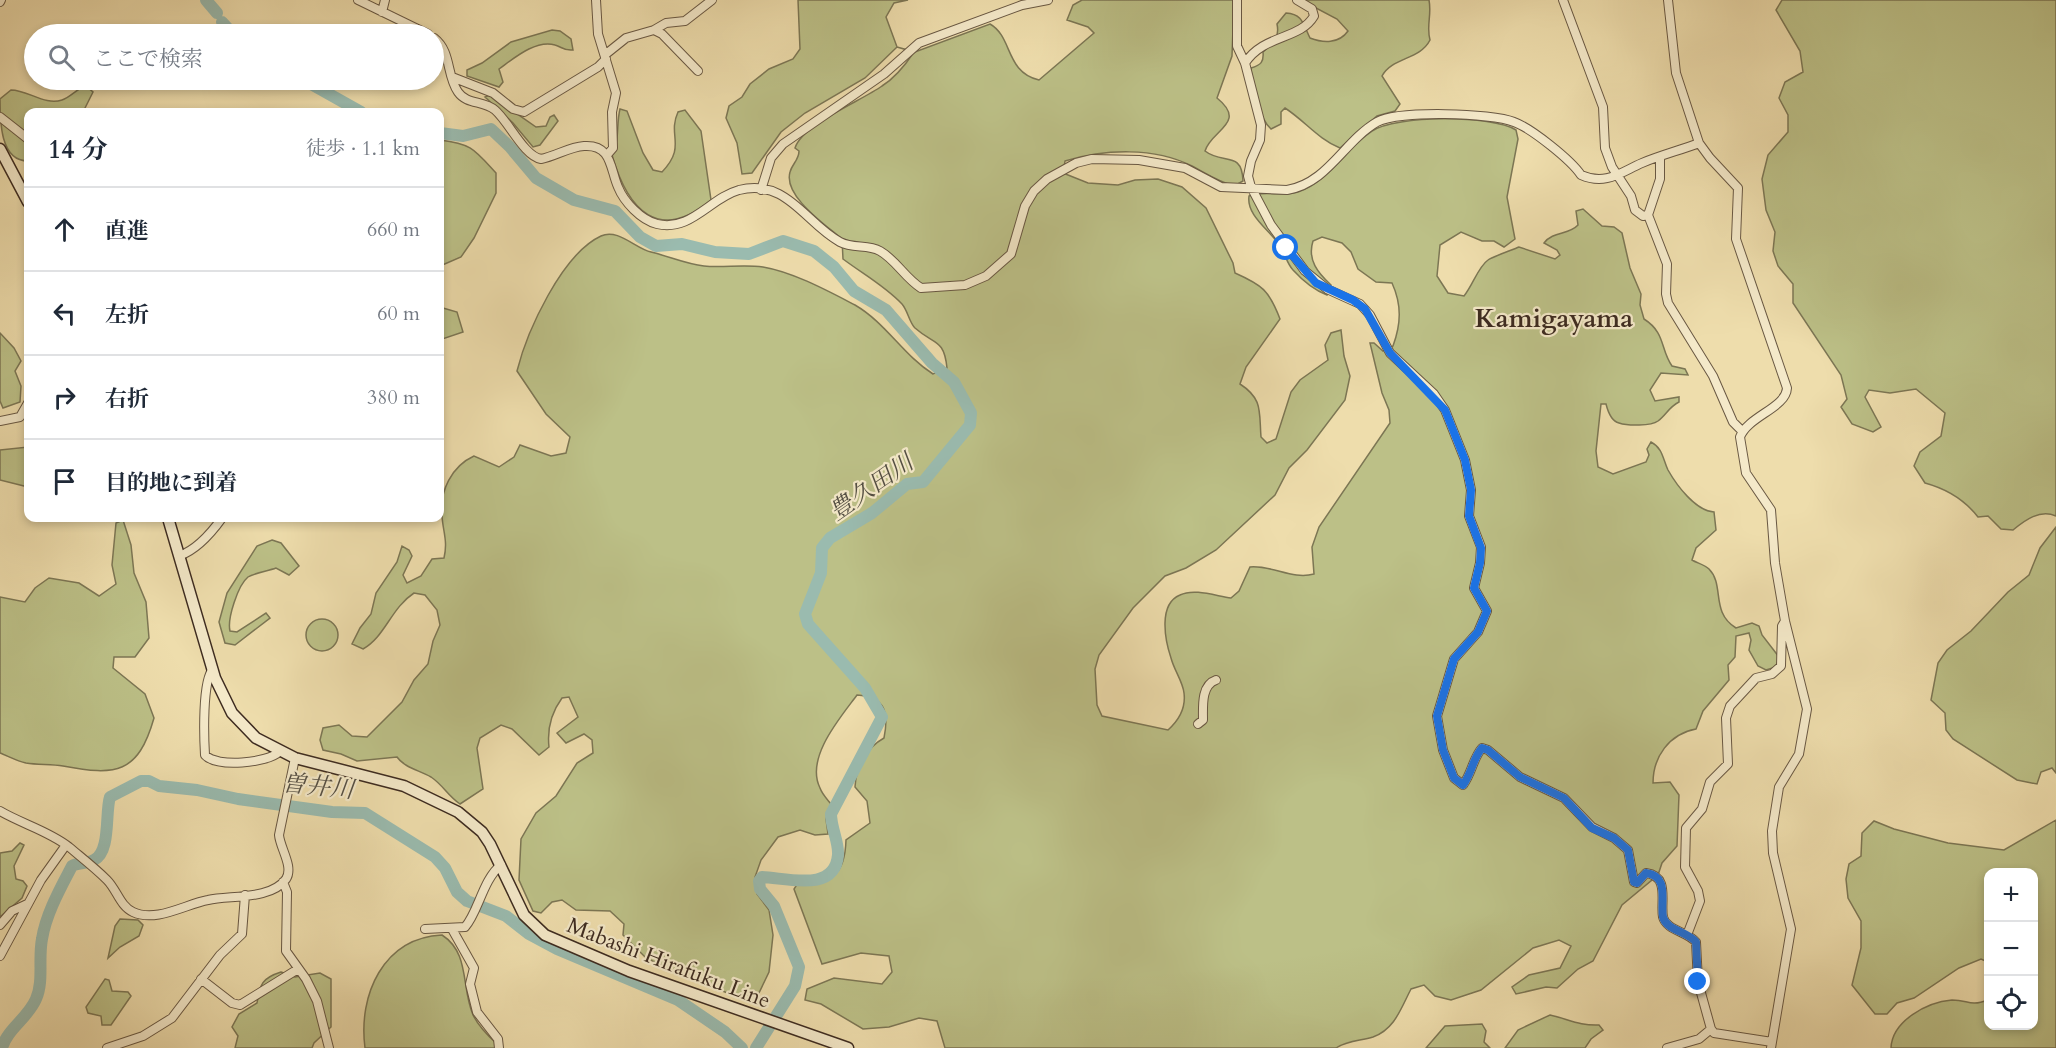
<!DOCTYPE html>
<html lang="ja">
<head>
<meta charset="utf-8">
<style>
	body { margin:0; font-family:Cardo,"Noto Serif JP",serif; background:#f2f2f3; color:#1f2937 }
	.controls { position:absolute; right:18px; bottom:18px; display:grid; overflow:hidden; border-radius:12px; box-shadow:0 3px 9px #0003 }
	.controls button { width:54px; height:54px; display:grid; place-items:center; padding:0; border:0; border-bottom:2px solid #e0e1e3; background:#fff; color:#1f2937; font:30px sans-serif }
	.stop { position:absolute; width:18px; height:18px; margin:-14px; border:4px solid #1a73e8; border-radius:50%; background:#fff }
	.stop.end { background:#1a73e8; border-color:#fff; box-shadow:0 2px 6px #0008 }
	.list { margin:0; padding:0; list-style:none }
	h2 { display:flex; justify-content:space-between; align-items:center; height:78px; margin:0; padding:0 24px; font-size:26px }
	h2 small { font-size:20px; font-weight:400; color:#747a83 }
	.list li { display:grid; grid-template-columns:39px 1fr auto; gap:18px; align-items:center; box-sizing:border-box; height:84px; padding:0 24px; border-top:2px solid #e0e1e3 }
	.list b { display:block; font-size:22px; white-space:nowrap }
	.list em { font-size:20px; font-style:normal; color:#747a83 }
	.icon { flex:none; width:33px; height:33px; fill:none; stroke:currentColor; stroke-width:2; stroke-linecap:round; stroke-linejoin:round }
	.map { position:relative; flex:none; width:2056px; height:1048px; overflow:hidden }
	.search { position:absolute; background:#fff; box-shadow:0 3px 9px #0003; left:24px; top:24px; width:420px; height:66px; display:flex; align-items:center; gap:15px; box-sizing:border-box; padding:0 21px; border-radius:33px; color:#747a83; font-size:22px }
	.panel { position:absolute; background:#fff; box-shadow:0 3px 9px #0003; left:24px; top:108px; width:420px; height:414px; border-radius:12px }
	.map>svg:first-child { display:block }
	.green { fill:#bcc087; stroke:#7c7654; stroke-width:1.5 }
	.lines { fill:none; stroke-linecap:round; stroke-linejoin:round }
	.river { stroke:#9abbaf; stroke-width:12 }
	.street-casing { stroke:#695843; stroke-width:10 }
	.secondary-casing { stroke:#3d2b20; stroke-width:13 }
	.street { stroke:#f4e9c9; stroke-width:8 }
	.secondary { stroke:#f4e9c9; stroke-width:10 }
	.route { stroke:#1a73e8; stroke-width:8 }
	.labels { text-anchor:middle; stroke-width:4.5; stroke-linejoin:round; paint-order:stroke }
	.street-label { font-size:22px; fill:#3d2b20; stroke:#f4e9c9 }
	.water-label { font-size:24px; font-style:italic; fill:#544f44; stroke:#f4e9c9 }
	.quarter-label { font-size:26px; font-weight:bold; fill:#3d2b20; stroke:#f4e9c9 }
</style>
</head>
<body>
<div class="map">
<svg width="2056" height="1048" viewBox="0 0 2056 1048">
	<rect width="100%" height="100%" fill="#eeddac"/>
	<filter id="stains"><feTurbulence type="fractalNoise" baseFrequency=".00333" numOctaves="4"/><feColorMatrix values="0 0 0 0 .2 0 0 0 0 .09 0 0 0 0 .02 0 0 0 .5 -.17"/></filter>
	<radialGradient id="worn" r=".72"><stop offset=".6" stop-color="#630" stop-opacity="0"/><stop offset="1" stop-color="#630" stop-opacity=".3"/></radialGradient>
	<!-- green -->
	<path class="green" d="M798,0H908L894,3L886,17L897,47L915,52L990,24C1013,37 1005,72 1039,80L1094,33L1088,27L1067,20L1073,5L1082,0H1234L1232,56L1217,98C1248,123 1211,130 1205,151C1223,165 1242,150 1243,181L1234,186C1217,181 1207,174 1192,166C1154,147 1105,149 1065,161L1063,173L1088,183L1118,185L1135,180L1158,179L1182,187L1206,208L1233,263L1235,273C1262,285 1269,290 1280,319L1246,367L1240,384C1263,399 1259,411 1261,437L1267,443L1276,439L1291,392L1300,380L1328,360L1325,345L1331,333L1341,330L1344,356L1350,376L1345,400L1307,450L1289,468L1275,495L1216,550L1186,568L1165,576L1133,608L1099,655L1095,669L1097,705L1102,716L1168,730C1178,721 1186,708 1184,693C1183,682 1174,670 1171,658C1165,640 1158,604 1180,595C1194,588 1216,596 1231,598L1239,591L1250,567C1273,565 1292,580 1314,574L1312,547L1319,527L1390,423L1389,410L1382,393L1370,343H1374L1383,351L1393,346C1401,324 1402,305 1392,283L1376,282L1358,269L1351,252L1342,243L1322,237L1313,241C1307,260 1318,273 1331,285L1327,295C1314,290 1303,281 1293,270C1287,264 1285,253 1280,246C1271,231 1246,216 1249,196C1264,190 1282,197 1298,192C1330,181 1346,148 1372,131C1396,115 1492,115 1516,130L1518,139L1507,197L1515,239L1504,247L1494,241H1482L1461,232L1440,245L1437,276L1448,293L1464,296C1473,285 1478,267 1488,260C1492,257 1512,250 1519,247L1555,259L1560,255L1557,250L1544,243C1553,231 1569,235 1578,225L1576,211L1583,209L1602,226L1614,227L1622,233L1630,268L1641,294L1640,305L1644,319C1666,333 1660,349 1672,366L1685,369L1688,375L1661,373L1650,390L1655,401L1679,397V402C1669,407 1666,415 1658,421C1651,426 1628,426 1619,423C1611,421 1608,412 1606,404H1601L1596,451L1598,467L1613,474L1646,462L1649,455L1647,449L1651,442C1663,448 1663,460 1668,470C1677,486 1696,511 1714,512L1716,530L1696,548L1692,560C1697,563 1705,565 1709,569C1725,585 1710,612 1736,628L1752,623L1759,626L1762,635L1779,657L1776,667L1766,670L1758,666L1749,650L1751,640L1749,633L1736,636L1735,657L1728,665L1729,680L1703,711L1696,729C1669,734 1653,757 1653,783L1670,782L1679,795L1677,846L1662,863L1658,875L1622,905L1593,961L1578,969L1557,988L1546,987L1516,994L1512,987L1529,975L1560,968L1571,946L1559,940L1533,948L1481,990L1451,1000L1435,996L1424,985L1411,989C1401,1008 1395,1029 1373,1037C1360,1041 1348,1040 1336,1048H945L937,1021L919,1018L889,1027L863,1029L821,1004L805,1000L807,989L834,978L882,984L892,972L889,956L861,953L822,964L794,889L798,883C832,882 845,876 846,840L870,823L867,801L855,787C856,767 866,748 884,738C889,713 886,697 857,695C840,718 805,758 820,788C822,794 827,799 831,804L826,819L828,834L815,835L800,830L778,837L761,860L755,877L757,894L769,910L773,935L769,972L758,995L736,996L692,980L646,958L623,935L624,924L610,911L576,910L562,900L552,902L541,913L533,911L519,880L521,839L536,813L556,796L577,763L593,753L592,740L584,734L566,743L557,733L578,717L569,697L562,698C551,713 547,729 549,747L539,755L512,729L501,725L480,738L477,748L483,789L460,804C448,796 443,785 431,777C419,770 405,768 397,757L357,761L341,754L323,750L320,740L323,728L339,725L352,736L367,737L402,702L414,680L428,664L433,641L440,625L437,610L425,595L414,593C391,608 385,637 363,649L352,644L360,628L371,614L376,593L397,562L402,546L409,550L412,556L403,575L407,583L421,576L432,559L444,558C448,541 443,532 442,516C439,491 452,466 474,456L499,467L514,457L520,445L551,456L566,453L570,437L546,414L517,371C527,331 562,254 601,236C618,228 636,249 651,252C668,256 686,264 704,266C723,268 743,264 763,267C793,272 828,291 855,305C886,323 903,355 933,374L947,368C944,338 934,345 915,328C909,322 908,311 902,304C885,286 863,274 843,259L842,239C826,225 783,196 790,172C792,164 799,160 799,151L795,148C803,124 861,101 882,86C895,78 906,64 914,52L897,47L865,78L805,113L781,132L752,173L742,174L737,143L726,118L729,106L742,97L750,84L769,69L793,59L800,49Z
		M1301,0H1429C1432,15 1426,26 1430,40C1420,60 1392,57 1382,76L1400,104L1395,111L1377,116L1340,148C1318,139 1305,121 1285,108L1281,112V124L1271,129C1258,117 1252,86 1251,68C1261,65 1264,62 1263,52C1273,43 1280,38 1277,24L1286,13C1303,14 1303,24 1310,38C1323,43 1339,44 1348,31L1337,19Z
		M1782,0H2056V516C2040,509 2025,520 2013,530L2001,529L1988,516L1978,517C1964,499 1947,489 1925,483L1914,466L1920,452L1941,436L1945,413L1916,389L1890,393L1869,390L1865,397L1881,427L1873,432L1852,424L1841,407L1847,399L1841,375L1793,303V284L1778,266L1773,251L1775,232L1766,210L1762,179L1768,155L1788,132V115L1779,98L1785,82L1803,72L1800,51L1776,10Z
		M552,30L560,31L571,39L573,50C564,51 562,47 555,45C536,39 513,59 499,69L503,82L499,87L467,76V70L482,63L511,42Z
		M86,86L93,92L83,112H28V161C0,161 0,121 0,99L11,90C28,90 45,106 62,100C71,97 76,89 86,86Z
		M490,95L536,127L546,126L550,117L554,115L558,121L540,145L533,147L513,123L485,97Z
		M620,109L627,111L643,153L653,170L662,172C687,146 667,136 678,112L685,110L701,131L711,200C659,243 628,211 612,155C620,140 616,125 620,109Z
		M440,140C472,144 474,149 496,173V193L474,238L461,257L440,266Z
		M443,308L457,312L463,332L442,339L440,343V309Z
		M0,333L14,348L21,361L15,371L21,386L20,402L3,408L0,401Z
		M28,447V487L0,480V450Z
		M123,520L131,545L134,573L146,602L149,638L135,657H114L113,668L145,694L154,718C138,774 116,776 63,766C51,764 38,765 26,763C17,761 8,756 0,753V597L25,602L35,588L49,578L79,583L99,596L116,584L112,565L116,523Z
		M2056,527V773L2052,768L2041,772L2037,784L2017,780L1953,739L1946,730L1945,713L1931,700L1938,663L1947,650L1971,631L2008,592L2029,575L2040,548Z
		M272,540L281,543L299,566L289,575L276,568C268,571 254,573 248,577C238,585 227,619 230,631L237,632L266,613L270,618L235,645L225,643L219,622L227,593L257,546Z
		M306 635a16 16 0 1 1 32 0a16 16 0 1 1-32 0Z
		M2056,820V1048H1891C1892,1021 1927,1002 1952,1000C1969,1000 1969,1007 1988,1000V1026H2034V872H1988V962L1981,959L1959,968L1914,998L1897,1003L1887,1014H1875L1852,985L1861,948V921L1848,898L1846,879L1849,864L1861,856L1862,833L1874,821L1894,829L1948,843L2004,850Z
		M20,843L24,845L14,866L16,879L23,881L27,886L22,898L0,917V853L12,851Z
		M120,919L138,920L143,925L139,936L120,947L108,958L115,926Z
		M442,935C470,953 461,987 473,1015C479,1027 487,1035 497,1044L495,1048H365C358,995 383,938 442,935Z
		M281,972L295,977L320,973L331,979V1027L314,1043L312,1048H235L238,1036L232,1027L239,1014L257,1003C260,984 262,978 281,972Z
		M105,979L109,980L112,991L128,992L131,996L111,1025H102L101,1016L88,1013L86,1007Z
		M1550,1015C1568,1019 1580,1026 1599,1025L1603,1030L1591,1039L1585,1048H1505L1518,1030Z
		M1482,1024L1486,1031L1484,1042L1490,1048H1426L1445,1026Z"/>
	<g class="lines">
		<!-- river -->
		<path class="river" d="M206,0L217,13
			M222,22L233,34
			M304,80L361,112
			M440,133L463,136L491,129L510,147L536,178L574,200L615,211L640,237L656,246L682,244L715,252L749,254L783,241L814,251L834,267L854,291L886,310L932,363L954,382L971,413L970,425L923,482L907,484L872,513L830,538L822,548L821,573L805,614L808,624L865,688L882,717L831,814C831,828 839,842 838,855C835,893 787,878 762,877L759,881L760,889L774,906L799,967L795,986L756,1048
			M2,1048C7,1029 28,1018 36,999C44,981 38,959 42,939C46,914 60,889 72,866C79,862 87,864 94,860C111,852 105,812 110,797L141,781H149L159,786L197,790L238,799L332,812L365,813L435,857L445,868L457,892L467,901L506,916L529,934L557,949L678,1000L725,1032L742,1048"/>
		<defs>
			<path id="street" d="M358,0L428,34
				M596,0L598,34L616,93L612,112L613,148L607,155
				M1237,0V46L1245,63L1261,125L1260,140L1251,161L1248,176L1251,187L1271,225L1305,271L1327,289L1360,304L1370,315L1390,353L1434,394L1445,410L1465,460L1471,490L1469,516L1481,547L1480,563L1474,588L1487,611L1478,632L1454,659L1437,716L1443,750L1454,778L1463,785C1472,773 1473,758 1482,748L1488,750L1520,777L1564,798L1592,827L1614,838L1628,850L1634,882L1637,883L1646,873C1670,876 1660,902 1663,917C1666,930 1688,932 1696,942L1698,982L1711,1029L1714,1033L1772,1042
				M1563,0L1603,107L1605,148L1612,167L1631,196L1635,210L1643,216L1648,215
				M1668,0L1676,73L1699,143L1710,158L1738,188L1736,239L1787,388C1786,408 1748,416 1740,437L1746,473L1771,510L1775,563L1785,621L1807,709L1799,754L1779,787L1772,831L1773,853L1791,929L1771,1048
				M0,2L1,0
				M382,12L385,0
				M654,30L666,23L685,21L712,0
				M434,38C452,52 446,75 458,92C467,105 483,100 495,110C509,122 524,156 541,159C556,156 569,147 584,146C612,144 610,169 618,187C624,202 641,220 657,224C691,232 710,198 739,190C787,178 805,223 840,242C853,249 868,244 880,251C896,260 905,278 921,288L965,285L986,276L1011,254L1025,206L1034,191L1047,179L1076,163L1092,159L1139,160L1185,168L1221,187L1287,190C1328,183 1344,141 1377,122C1398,110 1492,113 1514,122C1531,128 1571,160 1581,175C1606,186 1621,172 1642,163C1661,155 1681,150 1699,143
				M606,54L626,38L654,30L662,34L698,71
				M1245,63C1264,34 1300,40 1314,16L1312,9L1297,0
				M452,77L493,93L513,109L524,112L598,67L606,59
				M0,117L28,139
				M761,190L771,158L783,144L884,74L919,43L1022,5L1048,0
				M1648,215L1667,264L1666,294L1668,303L1713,376L1733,422L1742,431
				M1648,215L1660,179V157
				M0,421L20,417L28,403
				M179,556C196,550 212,532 222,518
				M213,669C202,681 204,738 205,755C217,768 267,763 279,752
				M1198,724L1203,720C1203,707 1201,685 1216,680
				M0,811C22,824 49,831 69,847C82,858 95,868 107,880C117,890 120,906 133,912C156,923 186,904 208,900C231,895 271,900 286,879C294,867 280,848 279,835L295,758
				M283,882L287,892L286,951L306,979L317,1001L329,1048
				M0,925L12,911L27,904
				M425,929L465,927C478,913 483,879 501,865
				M452,929L474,968L470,984L477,1012L498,1039L499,1048
				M1687,935L1700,901L1698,891L1685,867L1686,828L1702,809L1710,782L1728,764L1726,718L1730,706L1756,678L1772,674L1781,666L1782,626L1785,621
				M0,956L41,880L66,845
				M201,979L232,1003L240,1005L298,969
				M107,1048L143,1036L172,1018L220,955L242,934L245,895
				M1667,1048L1699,1039L1711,1029"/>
			<path id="secondary" d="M0,149L28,202
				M168,518L215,678L232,713L256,738L295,758L404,786L458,812L482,832L490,844L524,915L545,935L629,971L848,1048"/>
		</defs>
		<!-- street casing -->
		<use href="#street" class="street-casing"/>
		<!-- secondary casing -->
		<use href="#secondary" class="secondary-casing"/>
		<!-- street -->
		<use href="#street" class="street"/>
		<!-- secondary -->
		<use href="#secondary" class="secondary"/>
	</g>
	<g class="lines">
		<!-- route -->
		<path class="route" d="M1286,248L1316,283L1353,300L1365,309L1390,353L1445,410L1465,460L1471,490L1469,516L1481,548L1480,563L1474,588L1487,611L1478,632L1454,659L1437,716L1443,750L1454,778L1463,785C1472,773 1473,758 1482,748L1488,750L1520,777L1564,798L1592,828L1614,838L1628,850L1634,882L1637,883L1646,873C1670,876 1660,902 1663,917C1666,930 1688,932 1696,942L1698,982"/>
	</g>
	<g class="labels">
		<!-- street labels -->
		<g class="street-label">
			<text transform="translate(669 962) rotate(21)" y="8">Mabashi Hirafuku Line</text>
		</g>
		<!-- water labels -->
		<g class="water-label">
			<text transform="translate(871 487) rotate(-35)" y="8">豊久田川</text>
			<text transform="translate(318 786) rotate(6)" y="8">曽井川</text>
		</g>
		<!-- quarter labels -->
		<g class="quarter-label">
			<text x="1554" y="327">Kamigayama</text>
		</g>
	</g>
	<rect width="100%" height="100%" filter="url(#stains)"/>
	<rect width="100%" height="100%" fill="url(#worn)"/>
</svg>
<div class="controls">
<button>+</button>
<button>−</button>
<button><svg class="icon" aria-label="locate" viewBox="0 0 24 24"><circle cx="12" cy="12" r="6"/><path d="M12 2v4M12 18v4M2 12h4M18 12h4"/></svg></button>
</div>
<div class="stop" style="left:1286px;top:248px"></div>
<div class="stop end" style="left:1698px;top:982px"></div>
<div class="search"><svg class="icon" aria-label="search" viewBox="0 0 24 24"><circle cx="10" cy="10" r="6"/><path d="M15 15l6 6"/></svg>ここで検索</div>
<section class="panel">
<h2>14 分<small>徒歩 · 1.1 km</small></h2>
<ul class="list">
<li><svg class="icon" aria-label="ahead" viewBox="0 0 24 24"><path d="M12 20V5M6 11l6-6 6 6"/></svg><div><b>直進</b></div><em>660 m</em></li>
<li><svg class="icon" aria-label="left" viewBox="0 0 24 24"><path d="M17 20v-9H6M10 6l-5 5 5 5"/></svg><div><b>左折</b></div><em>60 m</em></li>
<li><svg class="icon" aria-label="right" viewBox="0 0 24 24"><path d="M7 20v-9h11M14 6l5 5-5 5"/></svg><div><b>右折</b></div><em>380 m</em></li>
<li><svg class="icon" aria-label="arrive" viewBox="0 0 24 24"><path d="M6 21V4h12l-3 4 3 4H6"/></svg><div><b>目的地に到着</b></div></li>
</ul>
</section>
</div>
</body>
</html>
